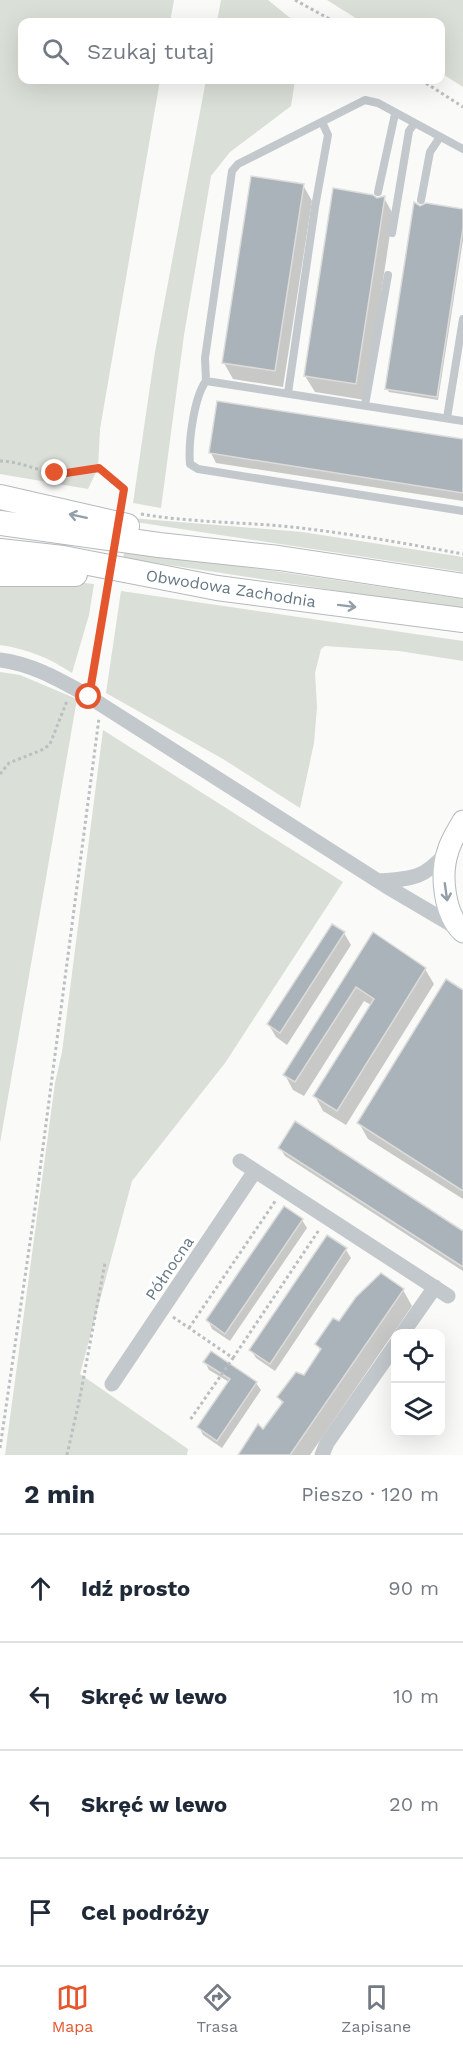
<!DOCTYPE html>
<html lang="pl">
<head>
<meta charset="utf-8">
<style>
	body { margin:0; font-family:"Work Sans",sans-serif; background:#f2f2f3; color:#1f2937 }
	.controls { position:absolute; right:18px; bottom:18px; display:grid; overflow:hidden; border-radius:12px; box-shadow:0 6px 24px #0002 }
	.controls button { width:54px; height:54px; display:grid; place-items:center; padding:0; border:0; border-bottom:2px solid #e0e1e3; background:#fff; color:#1f2937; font:30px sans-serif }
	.stop { position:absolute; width:18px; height:18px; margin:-14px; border:4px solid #e4572e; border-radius:50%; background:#fff }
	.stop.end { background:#e4572e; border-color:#fff; box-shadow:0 2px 6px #0008 }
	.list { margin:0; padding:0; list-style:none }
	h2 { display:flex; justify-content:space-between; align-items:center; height:78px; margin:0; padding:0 24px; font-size:26px }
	h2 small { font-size:20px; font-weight:400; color:#747a83 }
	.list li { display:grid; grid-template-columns:39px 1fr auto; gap:18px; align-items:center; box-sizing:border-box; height:108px; padding:0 24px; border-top:2px solid #e0e1e3 }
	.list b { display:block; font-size:22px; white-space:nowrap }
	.list em { font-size:20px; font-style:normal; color:#747a83 }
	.icon { flex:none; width:33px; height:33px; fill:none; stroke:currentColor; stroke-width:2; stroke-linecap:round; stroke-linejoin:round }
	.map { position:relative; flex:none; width:463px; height:1455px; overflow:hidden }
	.search { position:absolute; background:#fff; box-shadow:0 6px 24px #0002; left:18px; right:18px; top:18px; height:66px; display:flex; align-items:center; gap:15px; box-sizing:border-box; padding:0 21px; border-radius:12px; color:#747a83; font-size:22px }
	.sheet { height:510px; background:#fff }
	nav { display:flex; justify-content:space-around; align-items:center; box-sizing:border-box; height:84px; border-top:2px solid #e0e1e3; background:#fff; font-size:16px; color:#747a83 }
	nav a { display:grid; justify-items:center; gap:3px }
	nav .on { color:#e4572e }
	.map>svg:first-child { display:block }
	.green { fill:#dadfd7 }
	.shadow { fill:#0003 }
	.building { fill:#aab3b9; stroke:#dcdcda; stroke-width:1.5 }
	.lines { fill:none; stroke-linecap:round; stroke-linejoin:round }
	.secondary-casing { stroke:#b3babf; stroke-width:23 }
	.primary-casing { stroke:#b5babe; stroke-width:26 }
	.path { stroke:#bbbfc2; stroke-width:3; stroke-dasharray:3 3; stroke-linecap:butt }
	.lane { stroke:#c3c8cc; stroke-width:8 }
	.street { stroke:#c3c8cc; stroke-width:15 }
	.secondary { stroke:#fff; stroke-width:21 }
	.primary { stroke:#fff; stroke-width:24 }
	.path-bridge { stroke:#bbbfc2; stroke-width:3; stroke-dasharray:3 3; stroke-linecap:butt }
	.oneway { stroke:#939fa8 }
	.route { stroke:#e4572e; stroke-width:8 }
	.labels { text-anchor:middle; stroke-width:6; stroke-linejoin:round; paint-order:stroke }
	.street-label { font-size:16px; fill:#657683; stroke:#fff }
</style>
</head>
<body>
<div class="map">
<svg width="463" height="1455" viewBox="0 0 463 1455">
	<rect width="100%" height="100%" fill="#fafaf8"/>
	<!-- green -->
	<path class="green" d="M0,0H174L170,22H22V80H160L100,429L98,468L88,489L0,474Z
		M221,0H268L295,22H217Z
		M327,0H463V87L441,73L440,22H362Z
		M206,80H295L291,106L230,152L211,176L184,335L161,508L133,503L155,352Z
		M130,518L302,532L463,557V572L129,521Z
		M125,549L463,599V610L123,558Z
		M0,581H64L94,584L89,615L72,673C49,658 28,649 0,645Z
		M121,591L463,641V661L399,651L325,646L321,649L315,673L317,707L314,743L300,808L223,759L106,693Z
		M0,672L20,675L77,699L0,1143Z
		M103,730L343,882L225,1063L132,1181L80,1374L188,1449L187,1455H5L55,1083L62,1052Z"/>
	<!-- shadow -->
	<path class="shadow" d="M303,185L312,201L283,387L233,379L224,363Z
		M384,198L393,214L365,400L315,392L305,376L377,200Z
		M420,208L463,211V240L438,400L389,392L387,389Z
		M463,440V501L216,463L211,453Z
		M344,933L351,945L287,1045L276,1037L269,1025Z
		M373,934L425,969L434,984L346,1125L323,1111L315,1096L371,1005L364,1001L304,1096L293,1090L285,1075Z
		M463,992V1199L368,1139L359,1123Z
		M280,1148L463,1232V1271L285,1156Z
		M302,1220L307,1228L230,1341L212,1329L208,1320Z
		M327,1237L346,1250L351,1258L275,1371L256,1358L251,1350Z
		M403,1290L412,1306L310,1455H240L264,1431L283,1405L279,1397L304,1377L321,1352L317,1344L340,1323Z
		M205,1362L256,1383L261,1390L222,1448L203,1435L199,1427L229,1382L209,1370Z"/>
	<!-- building -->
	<path class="building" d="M251,176L304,184L275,371L222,363Z
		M333,188L373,195L377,198L385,196L356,384L304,376Z
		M414,202L420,206L426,203L463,209V228L437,397L385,389Z
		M217,401L463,439V493L209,453Z
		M332,924L345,932L280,1033L267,1024Z
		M373,932L426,968L337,1111L313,1096L374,999L356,987L295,1082L283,1075Z
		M446,979L463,990V1191L357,1123Z
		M295,1121L463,1231V1267L278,1148Z
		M284,1206L303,1219L225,1334L206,1320Z
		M327,1235L347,1248L270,1364L249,1350Z
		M381,1273L404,1289L290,1455H238L258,1424L263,1429L283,1402L277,1397L296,1372L304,1375L321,1349L315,1344L333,1318L339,1321L356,1297Z
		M211,1351L257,1382L217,1441L197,1427L230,1379L203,1362Z"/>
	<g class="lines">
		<defs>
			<path id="secondary" d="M463,821C458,830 451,840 448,851C440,875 444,914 463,932"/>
			<path id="primary" d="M0,497L127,526
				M0,523L159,545L279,558L463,586
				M0,551L63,558L217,588L463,620
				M0,574H75"/>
		</defs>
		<!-- secondary casing -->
		<use href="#secondary" class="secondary-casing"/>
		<!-- primary casing -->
		<use href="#primary" class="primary-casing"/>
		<!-- path -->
		<path class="path" d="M295,0L335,22
			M421,80L463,107
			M0,461C19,461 37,471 56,473C71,474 85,467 99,468L124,489
			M141,514C187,522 235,522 282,526C342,532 403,543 463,554
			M92,682L103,616
			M0,774L9,763L44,749L50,744L67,701
			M173,1317L233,1358L190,1420
			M189,1328L276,1200
			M233,1358L319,1230
			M0,1448L35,1208L99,718
			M67,1455L80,1397L105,1263"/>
		<!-- lane -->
		<path class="lane" d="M378,192L395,114
			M421,200L430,152L440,137
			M392,233L409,131L414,124
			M206,381L205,358L232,171L238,164L365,100L378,103L463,149
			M288,393L315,207L328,135L322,122
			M365,405L388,275
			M447,418L463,319
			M463,421L206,381C194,397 188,443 190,464L198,469L463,511"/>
		<!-- street -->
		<path class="street" d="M0,660C31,664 56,678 83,693L386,886L459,929
			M378,881C412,879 424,879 447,852
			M240,1161L448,1296
			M402,1334L435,1287
			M112,1384L255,1171
			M322,1455L327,1443L396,1344"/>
		<!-- secondary -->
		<use href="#secondary" class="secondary"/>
		<!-- primary -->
		<use href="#primary" class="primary"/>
		<!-- path-bridge -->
		<path class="path-bridge" d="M103,616L124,489"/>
	</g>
	<!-- one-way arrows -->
	<defs><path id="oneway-shaft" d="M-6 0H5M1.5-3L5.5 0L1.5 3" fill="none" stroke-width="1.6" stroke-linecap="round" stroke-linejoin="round" transform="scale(1.5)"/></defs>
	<g class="oneway">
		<use href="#oneway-shaft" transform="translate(78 516) rotate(-168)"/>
		<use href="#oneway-shaft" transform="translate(347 606) rotate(7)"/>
		<use href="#oneway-shaft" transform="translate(446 892) rotate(82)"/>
	</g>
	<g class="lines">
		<!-- route -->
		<path class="route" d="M55,473H66L99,468L124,489L89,697"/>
	</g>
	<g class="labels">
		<!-- street labels -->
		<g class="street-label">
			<text transform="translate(231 588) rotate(9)" y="6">Obwodowa Zachodnia</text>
			<text transform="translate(169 1268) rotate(-56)" y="6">Północna</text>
		</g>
	</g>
</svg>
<div class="controls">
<button><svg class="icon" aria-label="locate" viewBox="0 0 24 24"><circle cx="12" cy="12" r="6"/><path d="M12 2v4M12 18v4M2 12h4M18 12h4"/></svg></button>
<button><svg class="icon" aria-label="layers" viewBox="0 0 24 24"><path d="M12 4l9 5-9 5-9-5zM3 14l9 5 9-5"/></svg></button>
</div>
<div class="stop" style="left:89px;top:697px"></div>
<div class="stop end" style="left:55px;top:473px"></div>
<div class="search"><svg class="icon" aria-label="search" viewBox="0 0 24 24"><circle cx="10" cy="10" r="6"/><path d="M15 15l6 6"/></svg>Szukaj tutaj</div>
</div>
<section class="sheet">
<h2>2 min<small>Pieszo · 120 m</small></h2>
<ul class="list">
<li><svg class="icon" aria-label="ahead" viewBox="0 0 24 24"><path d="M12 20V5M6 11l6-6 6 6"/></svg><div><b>Idź prosto</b></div><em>90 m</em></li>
<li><svg class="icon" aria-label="left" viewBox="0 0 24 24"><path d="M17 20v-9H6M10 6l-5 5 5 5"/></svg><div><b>Skręć w lewo</b></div><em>10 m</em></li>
<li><svg class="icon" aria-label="left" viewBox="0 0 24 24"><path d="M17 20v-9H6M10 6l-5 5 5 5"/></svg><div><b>Skręć w lewo</b></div><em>20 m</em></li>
<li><svg class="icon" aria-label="arrive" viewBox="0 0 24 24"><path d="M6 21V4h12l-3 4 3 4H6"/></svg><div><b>Cel podróży</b></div></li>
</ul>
</section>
<nav>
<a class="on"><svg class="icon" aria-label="map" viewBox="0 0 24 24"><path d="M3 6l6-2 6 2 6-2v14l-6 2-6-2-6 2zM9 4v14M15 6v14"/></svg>Mapa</a>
<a><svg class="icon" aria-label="directions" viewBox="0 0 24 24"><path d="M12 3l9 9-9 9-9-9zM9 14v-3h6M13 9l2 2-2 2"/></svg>Trasa</a>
<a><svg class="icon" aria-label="saved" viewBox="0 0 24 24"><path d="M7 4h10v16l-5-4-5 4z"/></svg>Zapisane</a>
</nav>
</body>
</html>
